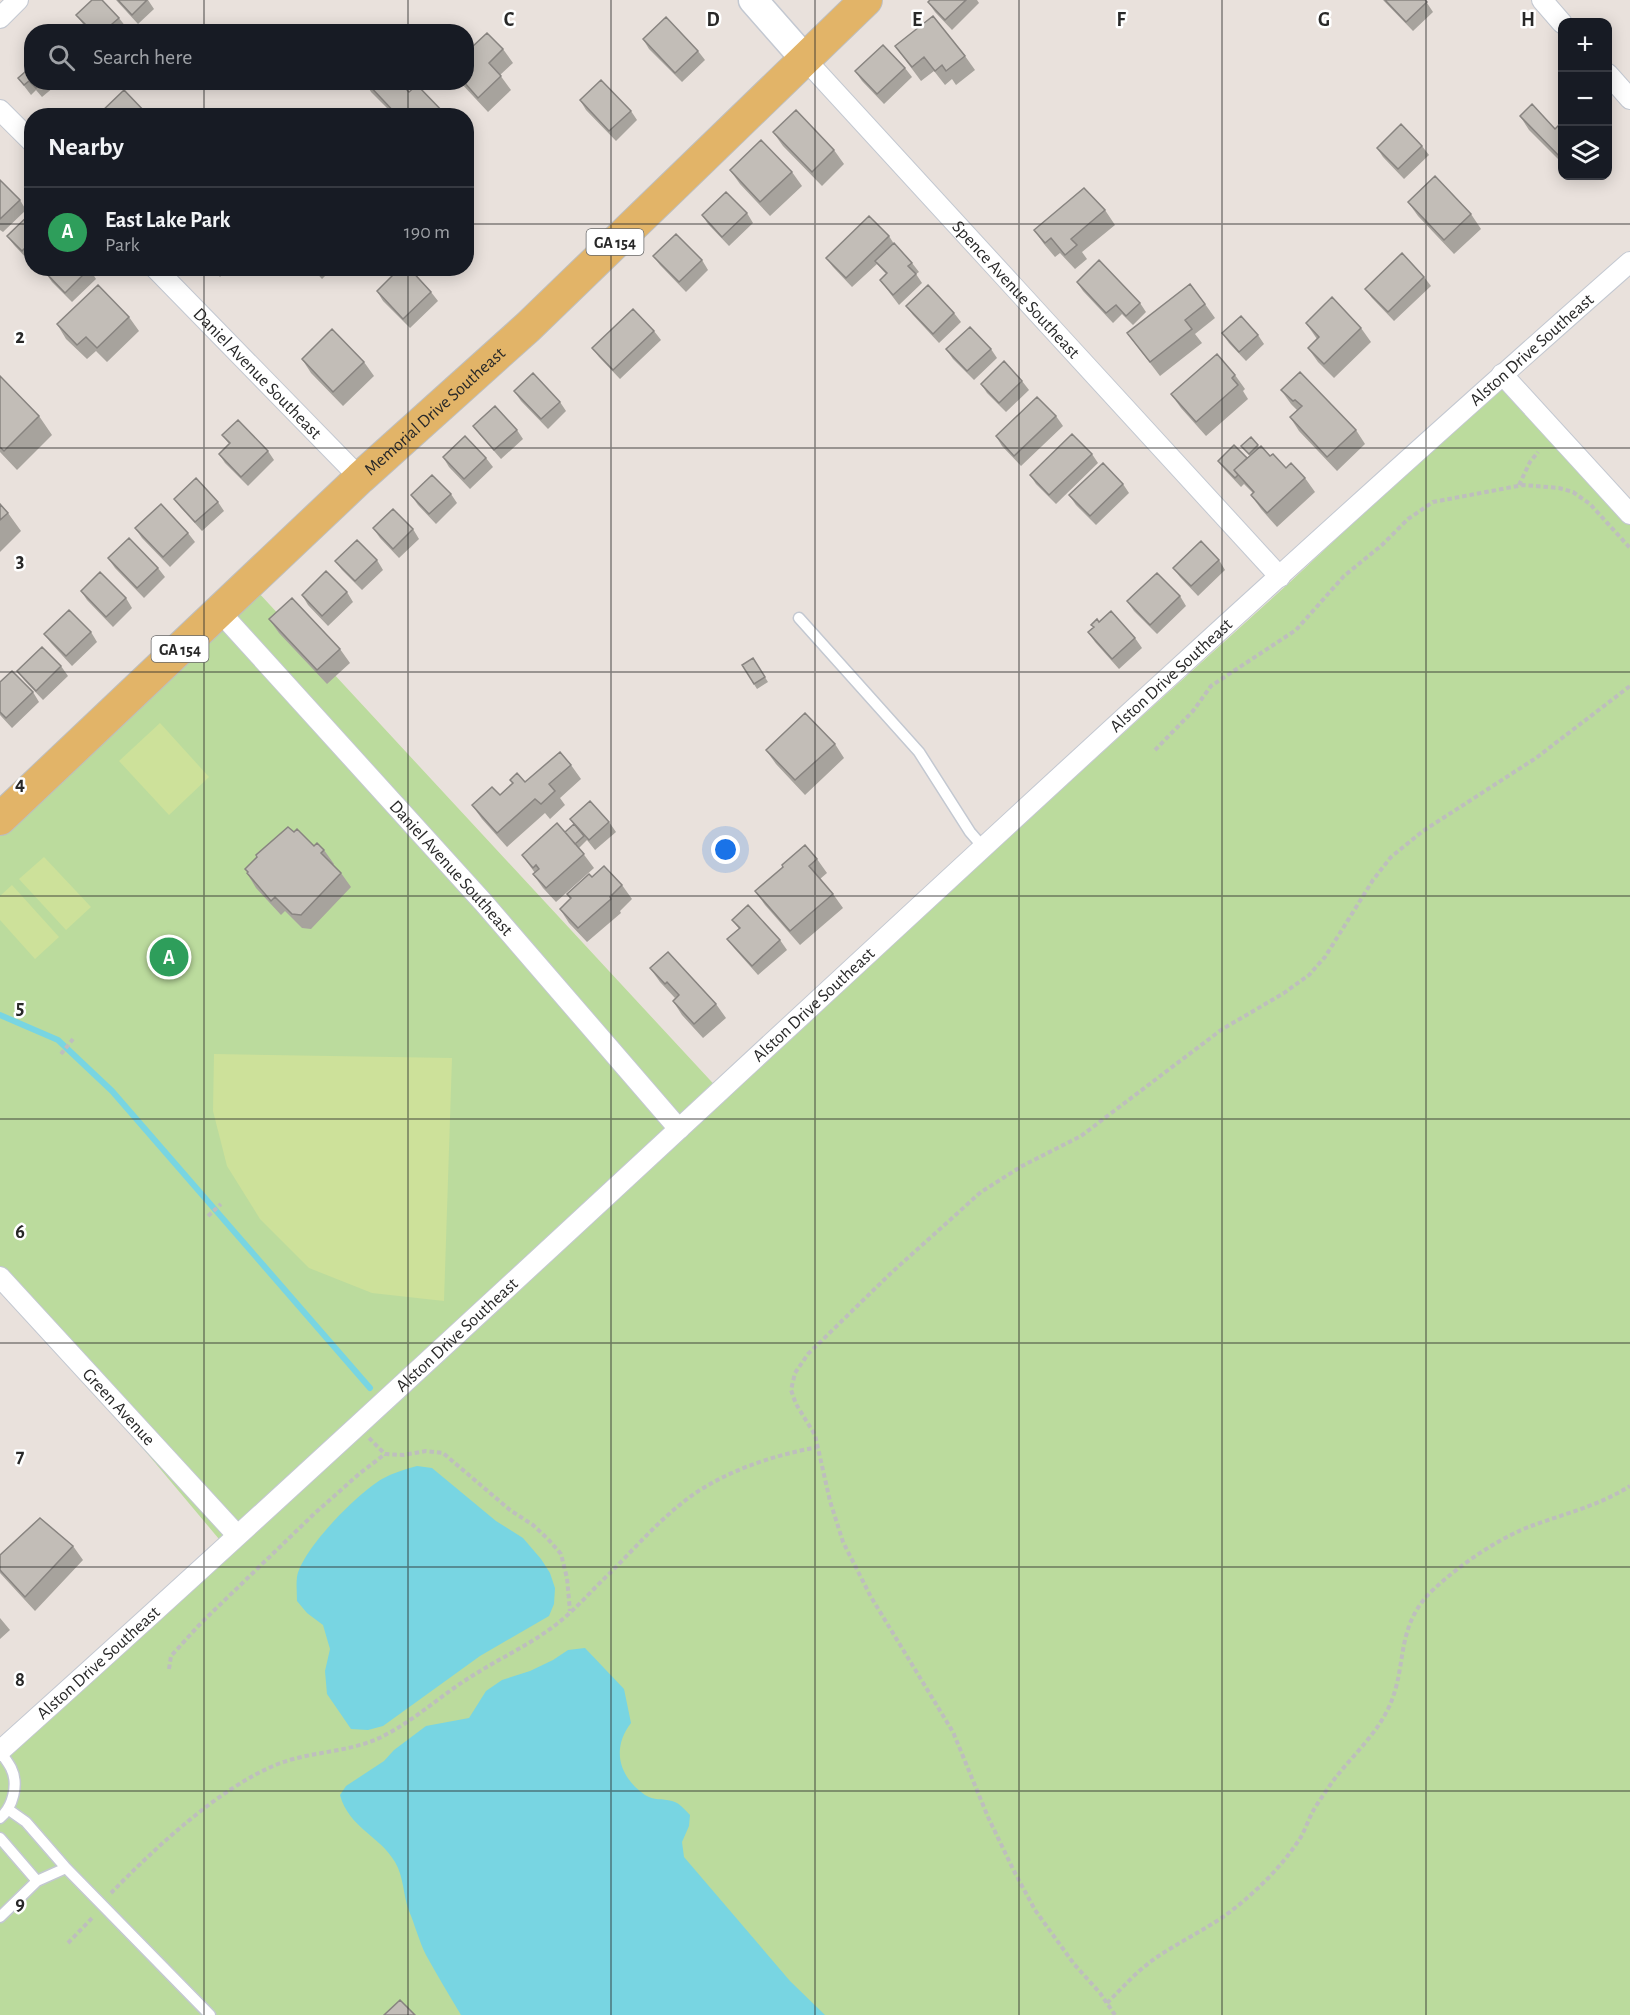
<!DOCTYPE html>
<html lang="en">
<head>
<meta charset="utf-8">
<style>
	body { margin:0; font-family:"Alegreya Sans",sans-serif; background:#20242c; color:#f1f3f6 }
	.controls { position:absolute; right:18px; top:18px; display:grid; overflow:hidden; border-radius:12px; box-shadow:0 3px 15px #0003 }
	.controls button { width:54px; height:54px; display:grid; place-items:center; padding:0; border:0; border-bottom:2px solid #363941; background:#171b24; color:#f1f3f6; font:30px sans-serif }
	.you { position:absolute; left:726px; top:850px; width:21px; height:21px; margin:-15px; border:4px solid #fff; border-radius:50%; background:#1a73e8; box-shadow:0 0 0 9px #1a73e833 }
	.badge { display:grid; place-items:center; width:39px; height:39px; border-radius:50%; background:#8c9099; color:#fff; font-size:20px; font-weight:700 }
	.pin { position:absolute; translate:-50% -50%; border:3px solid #fff; box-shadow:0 2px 6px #0006 }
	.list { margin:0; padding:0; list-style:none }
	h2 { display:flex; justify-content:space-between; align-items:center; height:78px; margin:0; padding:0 24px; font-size:26px }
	h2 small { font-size:20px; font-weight:400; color:#9ea1a6 }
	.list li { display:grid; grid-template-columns:39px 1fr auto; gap:18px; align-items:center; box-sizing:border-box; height:90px; padding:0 24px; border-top:2px solid #363941 }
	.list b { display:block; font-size:22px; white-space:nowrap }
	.list p { margin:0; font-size:20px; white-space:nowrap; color:#9ea1a6 }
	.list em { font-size:20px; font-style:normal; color:#9ea1a6 }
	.icon { flex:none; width:33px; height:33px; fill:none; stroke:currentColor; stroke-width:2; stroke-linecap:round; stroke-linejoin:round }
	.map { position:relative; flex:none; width:1630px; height:2015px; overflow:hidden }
	.search { position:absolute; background:#171b24; box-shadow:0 3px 15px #0003; left:24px; top:24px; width:450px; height:66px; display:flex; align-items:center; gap:15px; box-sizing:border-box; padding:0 21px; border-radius:24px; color:#9ea1a6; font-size:22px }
	.panel { position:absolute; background:#171b24; box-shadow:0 3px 15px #0003; left:24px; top:108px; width:450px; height:168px; border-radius:24px }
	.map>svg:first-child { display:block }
	.green { fill:#bbdb9d }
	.pitch { fill:#cde19a }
	.water { fill:#78d5e2 }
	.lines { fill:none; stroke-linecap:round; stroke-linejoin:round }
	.stream { stroke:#78d5e2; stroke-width:6 }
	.lane-casing { stroke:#c3c8d1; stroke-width:13 }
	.street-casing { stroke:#c3c8d1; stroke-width:22 }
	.secondary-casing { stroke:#c3c8d1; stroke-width:31 }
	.primary-casing { stroke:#bebebe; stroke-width:34 }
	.path { stroke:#bebebe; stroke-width:4; stroke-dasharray:4.5 3; stroke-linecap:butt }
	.lane { stroke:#fff; stroke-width:10 }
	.street { stroke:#fff; stroke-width:20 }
	.secondary { stroke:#fff; stroke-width:28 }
	.primary { stroke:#e2b468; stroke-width:32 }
	.wall { fill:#a7a39d }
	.building { fill:#c2bdb7; stroke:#888480; stroke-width:1.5 }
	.grid { fill:none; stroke:#282828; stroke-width:1.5; stroke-opacity:0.55 }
	.labels { text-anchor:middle; stroke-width:5; stroke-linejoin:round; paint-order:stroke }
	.shield { fill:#fff; stroke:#686868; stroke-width:1.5 }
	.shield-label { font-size:16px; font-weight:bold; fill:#282828 }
	.street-label { font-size:18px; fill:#282828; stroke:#fff }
	.grid-label { font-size:20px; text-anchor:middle; font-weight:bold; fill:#282828; stroke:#fff; stroke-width:5; stroke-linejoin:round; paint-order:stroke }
</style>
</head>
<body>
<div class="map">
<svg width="1630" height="2015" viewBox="0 0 1630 2015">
	<rect width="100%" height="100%" fill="#e9e1dc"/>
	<!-- green -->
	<path class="green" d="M1510,376L1630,509V2015H0V1751L1288,584Z
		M243,576L722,1093L224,1545L0,1278V805Z"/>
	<!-- pitch -->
	<path class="pitch" d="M160,723L209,777L169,815L119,761Z
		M44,857L91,907L66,930L19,879Z
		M12,885L59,937L35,959L0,920V896Z
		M214,1054L452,1058L444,1301L372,1293L309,1268L260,1219L227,1166L213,1111Z"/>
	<!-- water -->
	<path class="water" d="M417,1466L432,1468L496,1521L523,1538L541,1559L550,1573L555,1588L554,1604L549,1616L480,1656L383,1726L368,1730L351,1729L327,1694L325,1671L330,1649L323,1625L307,1613L297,1601C297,1593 296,1585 297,1577C302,1549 357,1494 382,1479C393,1473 405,1469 417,1466Z
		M585,1648L624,1689L631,1723C611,1749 619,1777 645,1795C654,1801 662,1798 672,1801C680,1803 685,1810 690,1815L689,1826L682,1842L684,1857L790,1981L825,2015H461C449,1995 437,1975 426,1955C419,1941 415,1925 409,1911C403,1895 404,1877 395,1862C379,1835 349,1828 340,1795L346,1786L384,1761L394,1750L426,1726L469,1718L486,1691L502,1680L530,1671L553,1660L568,1650Z"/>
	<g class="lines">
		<!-- stream -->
		<path class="stream" d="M0,1015L58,1040L112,1091L370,1388"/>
		<defs>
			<path id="lane" d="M799,618L919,752L970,832L983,847
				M0,1751C3,1756 8,1762 11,1768C19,1784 13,1807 0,1818
				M9,1810L26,1822L66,1868L210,2015
				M0,1838L37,1881
				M0,1917L37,1881L66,1868"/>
			<g id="street">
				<path d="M1542,0L1562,23"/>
				<path d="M0,18L18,0"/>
				<path id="s1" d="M804,58L1280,577"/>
				<path d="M1608,74L1630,99"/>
				<path d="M0,110L32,142"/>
				<path id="s2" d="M155,268L360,478"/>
				<path d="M1502,374L1630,514"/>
				<path id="s3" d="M220,612L483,902L679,1129"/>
				<path id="s4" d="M0,1277L237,1535"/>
				<path id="s5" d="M0,1751C548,1259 1078,748 1630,262"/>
			</g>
			<path id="secondary" d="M753,0L804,58"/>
			<g id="primary">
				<path id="s6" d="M0,819L360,478L528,327L866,0"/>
			</g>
		</defs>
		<!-- lane casing -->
		<use href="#lane" class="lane-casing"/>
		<!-- street casing -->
		<use href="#street" class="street-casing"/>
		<!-- secondary casing -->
		<use href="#secondary" class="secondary-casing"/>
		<!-- primary casing -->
		<use href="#primary" class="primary-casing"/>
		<!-- path -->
		<path class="path" d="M1519,485L1530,462L1538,452
			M1155,750L1193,711L1211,686L1296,630L1344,576L1382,545L1408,519L1433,502L1523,485L1559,488L1573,492L1590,504L1630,548
			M61,1054L73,1039
			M208,1216L221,1204
			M369,1438L385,1454L403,1455L426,1451L443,1453L510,1510L533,1525L548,1539L561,1554L567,1578L570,1611
			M169,1669L171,1656L201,1623L315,1513L359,1474L385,1454
			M111,1893C155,1848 220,1787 278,1764C314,1750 354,1753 387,1734C419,1717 446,1691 477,1673C504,1656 533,1643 558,1623C577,1608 593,1589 610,1573C638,1545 666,1512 700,1490C737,1467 776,1455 818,1447
			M68,1943L94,1916
			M1107,2003C1123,1987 1138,1970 1157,1957C1178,1943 1202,1931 1223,1917C1251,1897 1280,1869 1299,1840C1305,1831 1308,1820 1313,1811C1319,1801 1326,1791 1333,1781C1351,1757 1375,1736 1388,1709C1409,1666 1393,1626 1435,1588C1461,1564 1500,1537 1534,1525C1567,1513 1600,1505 1630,1486
			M1115,2015L1100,1993L1074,1964L1035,1910L1014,1871L988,1817L953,1732L871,1597L843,1542L830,1501L815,1435L796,1404L791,1390L795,1373L808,1354L890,1274L981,1192L1022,1166L1081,1136L1221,1030L1284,993L1309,975L1325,957L1373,880L1391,857L1423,831L1536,758L1630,686"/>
		<!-- lane -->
		<use href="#lane" class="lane"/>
		<!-- street -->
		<use href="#street" class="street"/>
		<!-- secondary -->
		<use href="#secondary" class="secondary"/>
		<!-- primary -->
		<use href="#primary" class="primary"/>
	</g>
	<!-- wall -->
	<path class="wall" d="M116,0H148L154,9L138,24Z
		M930,0H977L979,3L952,30L935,12L928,2Z
		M1383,0H1425L1433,12L1413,31Z
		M76,15L119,18L126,27L121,32H90L83,24Z
		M643,39L698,51L705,60L682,82L649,49Z
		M895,46L965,56L975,70L956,85L952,79L945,85L934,71L921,81Z
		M472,47L503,49L513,63L500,75L511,90L488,112L460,82H466Z
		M32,66V82H60L42,97L36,90L31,95L18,78Z
		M905,68L912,77L884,104L862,81L855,71Z
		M365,82H399L409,92L447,116H395L371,92Z
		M580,100L631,111L637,120L616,141L586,110Z
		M1520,116L1555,129L1563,121V164L1529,130Z
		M773,132L834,150L844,164L822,186L783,146Z
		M1608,136L1611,141L1608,145Z
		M1422,146L1429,155L1404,179L1383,157L1377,148Z
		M730,170L792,172L802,186L770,216L740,184Z
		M0,180L20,200L26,210L3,232L0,230Z
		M1408,202L1471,214L1481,229L1454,254L1418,216Z
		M1105,210L1115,225L1082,252L1087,259L1075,269L1060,253L1055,257L1044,244L1034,230Z
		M32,212V257L28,260L14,245L7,236Z
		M747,213L753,223L729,246L708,224L702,215Z
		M889,236L894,244L912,263L919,272L916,274L922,283L899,305L880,280L886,274L877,264L852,287L833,267L826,258Z
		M653,256L702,260L708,270L686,292L660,265Z
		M89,268L96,279L72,302L52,282L45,272Z
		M212,268H228L220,277Z
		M312,268H333L322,279Z
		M1424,277L1431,286L1394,321L1372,298L1365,289Z
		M1077,282L1140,303L1146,312L1133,325L1122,314L1113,323L1083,291Z
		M377,291L431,292L438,301L410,328L383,301Z
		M1205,304L1215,318L1195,334L1202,343L1160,376L1127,333Z
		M906,306L954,313L961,322L939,343L913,315Z
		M129,317L139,331L107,362L96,351L87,359L66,339L57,324Z
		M1306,323L1361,328L1371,342L1334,378L1318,362L1308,348L1317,339Z
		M654,331L661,340L620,379L599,357L592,348Z
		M1222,333L1258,335L1264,344L1246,361L1229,343Z
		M946,349H991L997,358L974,380L953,359Z
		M302,359L364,362L374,376L343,406L311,373Z
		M1235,375L1245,389L1243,391L1248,399L1206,436L1181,408L1171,394Z
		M0,376L39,416L52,435L17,470L0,452Z
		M1022,381L1029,390L1006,412L987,393L981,384Z
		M1281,390L1356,430L1365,444L1337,471L1299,431L1290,417L1297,410L1291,404Z
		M514,391L560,402L566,411L548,429L521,401Z
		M1056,416L1063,426L1021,466L1002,446L996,436Z
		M473,426L517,430L523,439L501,459L480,435Z
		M222,435L268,451L274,460L248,486L225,463L219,454L229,444Z
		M1251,437L1259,447L1286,468L1305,478L1315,492L1277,527L1261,509L1251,495L1253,493L1244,484L1241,487L1225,470L1218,461L1247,458L1250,456L1241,446Z
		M1092,454L1098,463L1056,504L1036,484L1030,475Z
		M443,457L486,458L493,467L470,489L449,467Z
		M1123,484L1129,493L1096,525L1076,505L1069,495Z
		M451,494L457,503L436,524L418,505L411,495Z
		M174,499L218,502L224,511L202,531L181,508Z
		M0,504L8,513L21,531L0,552Z
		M135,528L188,533L195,542L170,567L142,538Z
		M373,528L413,529L419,539L399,558L380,538Z
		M108,558L158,568L165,577L144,598L115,568Z
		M377,560L383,570L362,590L342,570L335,561Z
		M1219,560L1225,570L1198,596L1180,577L1173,568Z
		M81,591L126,598L132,608L113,627L87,600Z
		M347,592L353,602L328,626L308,605L302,595Z
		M1180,596L1186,606L1157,634L1134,611L1127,601Z
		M269,619L340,649L350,663L327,684L279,633Z
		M1099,622L1135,638L1142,648L1119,669L1095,642L1088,632Z
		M91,632L97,642L72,666L51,643L44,634Z
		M753,658L768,682L757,689L742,665Z
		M61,666L68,676L43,700L24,680L17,671Z
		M0,682L33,692L39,702L12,728L0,715Z
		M835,744L844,758L805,795L776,764L766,750Z
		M571,765L581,779L560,798L565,805L550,819L545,813L507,847L482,819L472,805L500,795L513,784L510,780L525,782Z
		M570,819L609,822L616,832L595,850L587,840L579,848L594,868L556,902L543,888L533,874L535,873L522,855L567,835L574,824Z
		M294,832L314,846L324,850L334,864L333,865L341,873L351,887L311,929L302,928L285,911L281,915L256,888L247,873L248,872L245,869Z
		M817,859L827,873L820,879L833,894L843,908L800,945L765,905L755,891Z
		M592,877L622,885L632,899L620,911L621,913L587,942L569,923L560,909L570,899L567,894Z
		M732,920L780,940L787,950L758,975L734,948L727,939L739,929Z
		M650,968L716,1004L726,1018L703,1038L682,1015L673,1001L678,996L675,998L660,982Z
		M73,1546L83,1560L35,1611L0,1573V1555Z
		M0,1618L10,1630L0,1639Z"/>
	<!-- building -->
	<path class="building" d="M92,0H102L119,18L112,24L118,31L117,32H93L76,15Z
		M118,0H147L132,15Z
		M930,0H966L945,20L928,2Z
		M1385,0H1425L1427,2L1406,22Z
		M933,16L965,56L946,71L942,65L935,71L924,57L912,67L895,46Z
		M666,17L698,51L675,73L643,39Z
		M487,33L503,49L489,63L501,76L478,98L464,82H466V42L472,47Z
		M883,45L905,68L877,94L855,71Z
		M32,66V82H42L36,88L29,81L24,85L18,78Z
		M601,80L631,111L609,131L580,100Z
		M366,82H399L409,92L417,85L447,116H398Z
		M124,90L148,115L97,116Z
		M1532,104L1555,129L1563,121V160L1520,116Z
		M796,110L834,150L812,172L773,132Z
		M165,111L169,116H161Z
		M1401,124L1422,146L1398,169L1377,148Z
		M761,140L792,172L760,202L730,170Z
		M1435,176L1471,214L1444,240L1408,202Z
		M0,180L20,200L0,219Z
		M1084,188L1105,210L1071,239L1077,245L1065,255L1051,238L1045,243L1034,230Z
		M726,192L747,213L722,237L702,215Z
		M32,212V246L29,244L22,251L7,236Z
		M869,216L889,236L846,278L826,258Z
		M676,234L702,260L679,282L653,256Z
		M894,243L912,263L908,266L916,274L893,295L880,280L887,273L875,261Z
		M1402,253L1424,277L1388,312L1365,289Z
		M1099,260L1140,303L1126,316L1116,305L1106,313L1077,282Z
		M49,268H89V269L65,293L45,272Z
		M400,268H409L431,292L403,319L377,291Z
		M1190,284L1205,304L1185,320L1192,329L1150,362L1127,333Z
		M98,285L129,317L97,348L86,337L77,345L57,324Z
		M928,285L954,313L933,334L906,306Z
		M1332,297L1361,328L1324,364L1308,348L1319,337L1306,323Z
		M633,309L654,331L613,370L592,348Z
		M1241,316L1258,335L1239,352L1222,333Z
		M970,327L991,349L967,371L946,349Z
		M332,329L364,362L333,392L302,359Z
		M1217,354L1235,375L1232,378L1238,385L1196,422L1171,394Z
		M1004,361L1022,381L999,403L981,384Z
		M1300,372L1356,430L1327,457L1290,417L1302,406L1295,400L1293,401L1281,390Z
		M533,373L560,402L541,419L514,391Z
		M0,376L39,416L4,451L0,447Z
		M1037,397L1056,416L1014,456L996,436Z
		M495,406L517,430L494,450L473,426Z
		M238,420L268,451L241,477L219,454L230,443L222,435Z
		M1072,434L1092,454L1049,495L1030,475Z
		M465,436L486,458L464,479L443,457Z
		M1251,437L1258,445L1249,454L1241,446Z
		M1234,445L1247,458L1234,470L1238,475L1235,478L1218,461Z
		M1261,446L1270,456L1273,454L1286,468L1291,463L1305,478L1267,513L1251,495L1254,492L1234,470Z
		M1103,463L1123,484L1090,516L1069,495Z
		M432,475L451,494L429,514L411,495Z
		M196,478L218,502L195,522L174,499Z
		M0,504L8,513L0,520Z
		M161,504L188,533L163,557L135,528Z
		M393,509L413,529L393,549L373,528Z
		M129,538L158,568L137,588L108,558Z
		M357,540L377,560L355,581L335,561Z
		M1201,541L1219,560L1191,586L1173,568Z
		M326,571L347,592L322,616L302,595Z
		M100,572L126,598L106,617L81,591Z
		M1157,573L1180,596L1150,625L1127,601Z
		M292,598L340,649L317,670L269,619Z
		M69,610L91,632L66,656L44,634Z
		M1111,611L1135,638L1112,659L1088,632L1094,627L1091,625L1097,619L1099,622Z
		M42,647L61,666L36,691L17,671Z
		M753,658L765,677L754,684L742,665Z
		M12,671L33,692L6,718L0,712V682Z
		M805,713L835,744L795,780L766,750Z
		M560,752L571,765L549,784L555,791L541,804L535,799L497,833L472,805L492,787L500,795L513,783L510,780L517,773L525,782Z
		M590,801L609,822L589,840L570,819Z
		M557,823L584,854L546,888L533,874L539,869L536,865L533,868L522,855Z
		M574,824L584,836L575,844L565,832Z
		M288,827L294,832L297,829L314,846L317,843L324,850L321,853L341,873L301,915L292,914L275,897L271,901L247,873L248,872L245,869L257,857L256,855Z
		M805,845L817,859L809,866L833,894L790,931L755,891L783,867L782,865Z
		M604,866L622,885L610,897L611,899L578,928L560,909L571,898L567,894L589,874L592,877Z
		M748,905L780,940L752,966L727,939L740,928L732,920Z
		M668,952L716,1004L694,1024L673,1001L679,995L667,982L665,984L650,968Z
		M40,1518L73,1546L25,1597L0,1570V1555Z
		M400,2000L415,2015H384Z"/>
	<!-- grid -->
	<path class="grid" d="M204,0V32M408,0V32M611,0V2015M815,0V2015M1019,0V2015M1222,0V2015M1426,0V2015M204,82V116M408,82V116M0,224H32M466,224H1630M204,268V2015M408,268V2015M0,448H1630M0,672H1630M0,896H1630M0,1119H1630M0,1343H1630M0,1567H1630M0,1791H1630"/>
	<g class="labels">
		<!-- shield labels -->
		<g class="shield">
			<rect x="586.5" y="229" width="57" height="26" rx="4.5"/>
			<rect x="151.5" y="636" width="57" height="26" rx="4.5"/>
		</g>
		<g class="shield-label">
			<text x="615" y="248">GA 154</text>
			<text x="180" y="655">GA 154</text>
		</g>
		<!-- street labels -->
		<g class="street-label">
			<text dy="6" stroke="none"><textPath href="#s1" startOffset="314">Spence Avenue Southeast</textPath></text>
			<text dy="6" stroke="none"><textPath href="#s5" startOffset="2076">Alston Drive Southeast</textPath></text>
			<text dy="6" stroke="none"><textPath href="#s2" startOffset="147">Daniel Avenue Southeast</textPath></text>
			<text dy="6" stroke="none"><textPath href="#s6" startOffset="596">Memorial Drive Southeast</textPath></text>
			<text dy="6" stroke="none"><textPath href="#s5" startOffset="1590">Alston Drive Southeast</textPath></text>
			<text dy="6" stroke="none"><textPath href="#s3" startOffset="345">Daniel Avenue Southeast</textPath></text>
			<text dy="6" stroke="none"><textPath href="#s5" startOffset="1104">Alston Drive Southeast</textPath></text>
			<text dy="6" stroke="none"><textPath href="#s5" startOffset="618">Alston Drive Southeast</textPath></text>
			<text dy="6" stroke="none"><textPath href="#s4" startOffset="176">Green Avenue</textPath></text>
			<text dy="6" stroke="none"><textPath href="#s5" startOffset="132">Alston Drive Southeast</textPath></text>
		</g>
	</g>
	<g class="grid-label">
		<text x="509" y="26">C</text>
		<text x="713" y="26">D</text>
		<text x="917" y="26">E</text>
		<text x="1121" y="26">F</text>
		<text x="1324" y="26">G</text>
		<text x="1528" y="26">H</text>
		<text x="20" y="343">2</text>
		<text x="20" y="567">3</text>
		<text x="20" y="790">4</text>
		<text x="20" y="1014">5</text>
		<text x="20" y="1238">6</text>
		<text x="20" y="1462">7</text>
		<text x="20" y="1686">8</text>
		<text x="20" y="1910">9</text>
	</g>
</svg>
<div class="controls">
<button>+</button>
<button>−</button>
<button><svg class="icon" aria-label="layers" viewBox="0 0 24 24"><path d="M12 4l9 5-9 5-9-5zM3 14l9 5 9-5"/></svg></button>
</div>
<div class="you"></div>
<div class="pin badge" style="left:169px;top:957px;background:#2e9e5b">A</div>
<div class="search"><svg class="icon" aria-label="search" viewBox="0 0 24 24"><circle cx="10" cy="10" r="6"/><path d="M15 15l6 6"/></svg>Search here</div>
<section class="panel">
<h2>Nearby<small></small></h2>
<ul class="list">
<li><span class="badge" style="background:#2e9e5b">A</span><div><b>East Lake Park</b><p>Park</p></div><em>190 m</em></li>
</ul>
</section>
</div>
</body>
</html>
